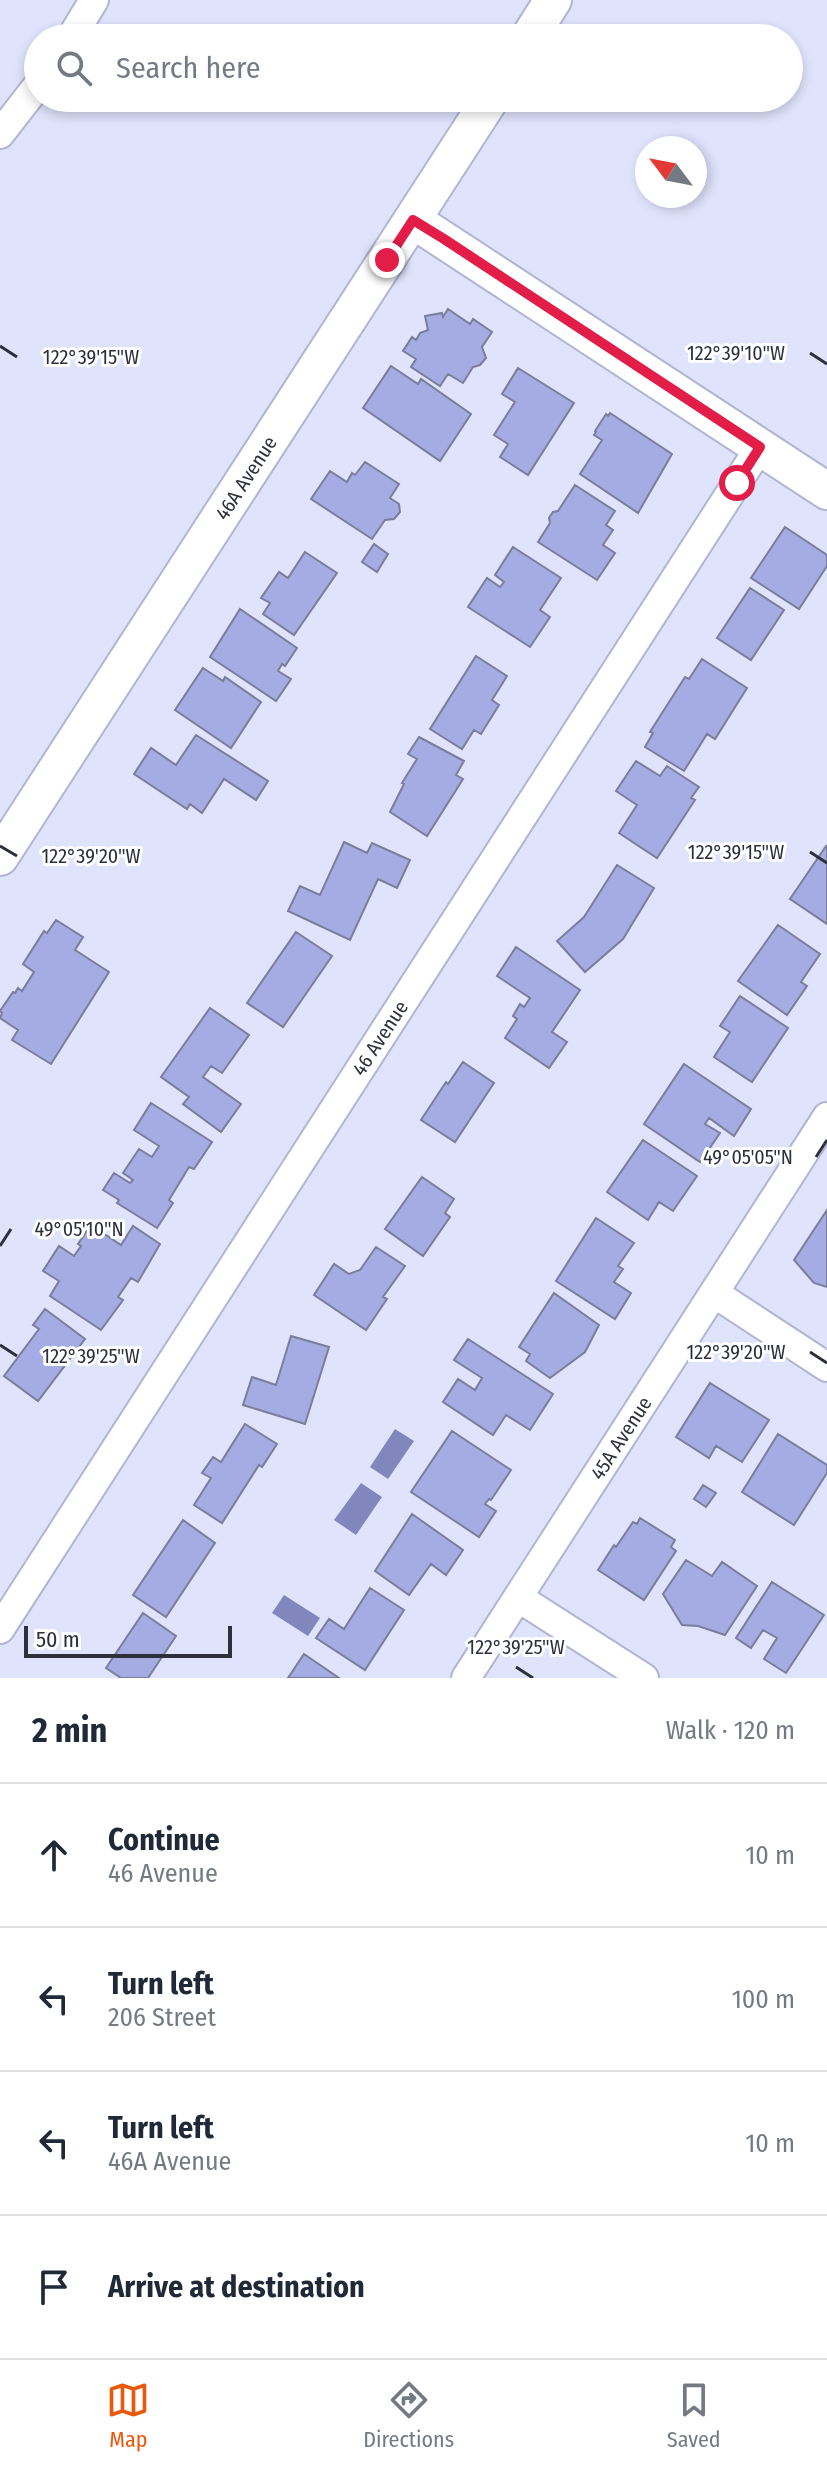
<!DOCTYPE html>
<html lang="en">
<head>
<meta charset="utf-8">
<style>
	body { margin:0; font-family:"Fira Sans Condensed",sans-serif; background:#f2f2f3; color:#1f2937 }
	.compass { position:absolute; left:635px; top:136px; width:72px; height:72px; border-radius:50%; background:#fff; box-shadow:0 4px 12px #0003; rotate:302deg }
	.scale { position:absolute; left:24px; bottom:20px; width:208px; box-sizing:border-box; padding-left:8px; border:4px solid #2d2f3b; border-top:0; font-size:22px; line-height:28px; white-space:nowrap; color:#2d2f3b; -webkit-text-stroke:6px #fff; paint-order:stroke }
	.stop { position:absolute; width:24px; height:24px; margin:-18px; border:6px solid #e11d48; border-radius:50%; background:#fff }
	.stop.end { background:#e11d48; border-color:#fff; box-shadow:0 2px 8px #0008 }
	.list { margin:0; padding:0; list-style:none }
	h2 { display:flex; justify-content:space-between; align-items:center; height:104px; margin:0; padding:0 32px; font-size:34px }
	h2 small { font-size:26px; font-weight:400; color:#747a83 }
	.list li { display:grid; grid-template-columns:52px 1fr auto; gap:24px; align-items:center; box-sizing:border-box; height:144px; padding:0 32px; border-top:2px solid #e0e1e3 }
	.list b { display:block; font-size:30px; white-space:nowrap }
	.list p { margin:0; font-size:26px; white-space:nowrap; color:#747a83 }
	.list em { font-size:26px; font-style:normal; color:#747a83 }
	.icon { flex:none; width:44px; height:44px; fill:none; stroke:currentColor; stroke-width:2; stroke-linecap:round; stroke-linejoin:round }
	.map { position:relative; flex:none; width:827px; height:1678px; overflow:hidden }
	.search { position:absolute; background:#fff; box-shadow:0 4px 12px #0003; left:24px; right:24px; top:24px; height:88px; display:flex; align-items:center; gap:20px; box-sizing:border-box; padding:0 28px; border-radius:44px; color:#747a83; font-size:30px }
	.sheet { height:680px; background:#fff }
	nav { display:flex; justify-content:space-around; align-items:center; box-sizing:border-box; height:112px; border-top:2px solid #e0e1e3; background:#fff; font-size:22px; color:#747a83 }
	nav a { display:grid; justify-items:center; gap:4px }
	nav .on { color:#ea580c }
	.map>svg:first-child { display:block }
	.water { fill:#8187bc }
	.building { fill:#a5abe3; stroke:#7a7e9a; stroke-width:2 }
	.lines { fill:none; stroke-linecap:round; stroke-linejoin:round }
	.minor-casing { stroke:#b1b5d3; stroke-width:32 }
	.tertiary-casing { stroke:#b1b5d3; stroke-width:40 }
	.minor { stroke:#fff; stroke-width:28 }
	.tertiary { stroke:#fff; stroke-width:36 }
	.route { stroke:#e11d48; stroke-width:10 }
	.ticks { fill:none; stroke:#2d2f3b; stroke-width:3 }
	.labels { text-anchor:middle; stroke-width:6; stroke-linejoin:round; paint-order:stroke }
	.street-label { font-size:20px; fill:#2d2f3b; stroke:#fff }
	.ticks-label { font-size:20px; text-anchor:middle; fill:#2d2f3b; stroke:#fff; stroke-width:6; stroke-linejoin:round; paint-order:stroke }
</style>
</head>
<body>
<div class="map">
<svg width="827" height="1678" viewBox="0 0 827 1678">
	<rect width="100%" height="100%" fill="#dfe3fc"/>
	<!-- water -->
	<path class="water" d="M395,1429L414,1441L388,1479L370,1467Z
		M361,1483L382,1497L356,1535L334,1520Z
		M284,1595L320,1618L308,1636L272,1613Z"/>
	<!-- building -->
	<path class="building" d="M448,309L470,324L473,319L492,332L482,347L486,358L480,365L473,367L463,383L448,374L440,386L411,367L416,359L403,351L412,337L416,340L420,333L428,330L425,316L442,313L443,317Z
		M391,366L418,384L421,379L471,414L440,461L363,408Z
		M518,368L574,403L528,475L500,457L508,444L494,435L515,402L502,394Z
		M610,413L672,454L638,513L580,474L602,440L594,435L596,432L595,431L606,414L608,416Z
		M365,462L399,484L390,498L399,504L400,512L394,519L385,520L372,539L311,499L330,471L347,482L352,473L355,475Z
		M575,485L615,511L606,525L613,530L603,545L615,553L597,580L538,542L550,523L549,518L553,512L558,511Z
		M785,527L827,555V566L799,609L751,578Z
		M374,544L388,554L377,572L362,562Z
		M513,547L561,578L540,610L550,617L530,647L468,607L487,578L500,587L504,582L495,575Z
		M305,552L337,573L294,635L263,614L270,603L261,598L279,572L288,578Z
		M750,588L784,610L751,660L717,638Z
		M240,609L297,648L285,666L282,664L278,671L291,679L276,701L210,657Z
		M476,656L507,676L492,700L499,705L481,734L474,730L462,749L430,729Z
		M702,659L747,688L715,739L707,734L684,771L645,747L653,733L650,732L685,677L689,679Z
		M203,668L223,681L225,677L261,702L231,748L175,710Z
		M196,735L268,781L256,800L224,779L202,813L190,804L187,809L134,774L151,748L176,765Z
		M419,737L464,761L456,775L463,779L427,836L390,812L404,784L402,783L417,759L408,754Z
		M636,761L660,776L667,766L699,787L691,798L695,800L657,858L619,833L637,805L616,791Z
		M344,842L367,853L372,843L410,860L397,888L378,879L350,940L288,911L300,886L320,895Z
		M826,846L827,847V924L790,899Z
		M617,865L654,888L623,939L585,972L557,941L584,917Z
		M56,920L83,937L75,950L109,972L51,1064L12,1040L18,1030L0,1018L2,1013L0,1011L13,992L15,993L18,988L22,991L34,972L23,964L44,931L47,933Z
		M778,925L820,954L801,982L807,986L787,1015L738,981Z
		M296,932L332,956L283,1027L247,1003Z
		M516,947L580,990L552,1032L567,1042L549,1068L505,1038L517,1019L513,1016L520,1004L524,1007L530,998L497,976Z
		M740,996L788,1028L752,1082L714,1057L730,1032L720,1026Z
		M210,1008L249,1035L222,1073L211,1066L203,1077L241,1104L221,1132L183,1104L189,1097L161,1077Z
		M463,1062L494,1083L455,1142L421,1120L446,1082L448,1084Z
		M684,1064L751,1109L734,1136L709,1118L705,1124L720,1133L700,1162L644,1124Z
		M151,1103L212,1142L194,1169L189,1167L169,1200L173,1203L157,1228L117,1203L119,1200L103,1190L114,1173L130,1183L133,1180L123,1173L139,1149L152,1157L159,1146L134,1130Z
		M643,1140L697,1176L673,1211L659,1202L648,1220L607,1192Z
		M422,1177L454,1199L445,1213L450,1217L423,1256L385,1229Z
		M827,1210V1287L814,1283L794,1260Z
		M596,1218L634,1243L618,1266L623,1269L614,1282L631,1293L615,1319L556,1281Z
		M91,1225L121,1245L133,1226L160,1244L138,1282L131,1278L118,1297L123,1300L101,1330L50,1296L59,1281L43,1271L59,1246L74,1256L81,1246L78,1244Z
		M376,1247L405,1266L383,1297L387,1299L366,1330L314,1295L334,1264L349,1274L360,1270Z
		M554,1293L599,1325L585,1352L550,1378L526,1361L530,1354L519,1347Z
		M45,1309L85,1339L38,1401L4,1376L39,1329L33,1325Z
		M291,1336L329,1347L305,1424L243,1405L252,1377L276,1385Z
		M468,1339L553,1394L530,1430L506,1415L493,1435L443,1402L458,1379L475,1390L482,1378L454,1360Z
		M710,1383L769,1420L742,1462L716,1446L709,1458L676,1437Z
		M245,1424L277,1444L262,1467L259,1465L222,1523L194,1505L211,1478L202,1473L213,1457L221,1462Z
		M452,1431L511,1470L491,1500L489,1499L485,1504L496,1511L479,1537L411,1492Z
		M778,1434L827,1465V1473L794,1525L742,1492Z
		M703,1485L716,1493L706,1507L694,1499Z
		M412,1514L463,1550L446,1575L431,1564L409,1595L375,1571Z
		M640,1518L675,1540L671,1547L676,1551L644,1600L598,1570L614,1545L616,1547L633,1522L637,1524Z
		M183,1520L215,1543L166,1617L133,1595Z
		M686,1560L712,1576L722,1562L757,1586L725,1635L698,1626L682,1625L663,1594Z
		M772,1582L824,1615L786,1673L764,1659L777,1638L763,1630L751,1648L736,1638Z
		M370,1588L404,1610L365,1670L316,1638L329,1619L344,1629Z
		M143,1613L176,1636L148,1678H121L106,1668Z
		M304,1654L339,1678H288Z"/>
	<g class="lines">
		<defs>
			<path id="minor" d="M71,38L94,0
				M0,134L38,85
				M714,1293L827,1367
				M519,1598L644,1678
				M0,1629L760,447
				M466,1678L827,1117"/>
			<path id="tertiary" d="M529,38L553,0
				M413,220L827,491
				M0,857L491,98"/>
		</defs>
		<!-- minor casing -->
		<use href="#minor" class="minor-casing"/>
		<!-- tertiary casing -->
		<use href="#tertiary" class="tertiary-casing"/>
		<!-- minor -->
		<use href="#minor" class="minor"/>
		<!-- tertiary -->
		<use href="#tertiary" class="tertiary"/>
	</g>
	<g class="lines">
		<!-- route -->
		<path class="route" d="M387,260L413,220L444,239L760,447L737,483"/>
	</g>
	<!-- ticks -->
	<path class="ticks" d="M0,346L17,357M810,353L827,364M0,846L17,856M810,852L827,863M816,1157L827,1140M0,1246L11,1229M0,1345L17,1356M810,1352L827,1363M516,1667L533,1678"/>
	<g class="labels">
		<!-- street labels -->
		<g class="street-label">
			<text transform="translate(246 478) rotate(-57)" y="7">46A Avenue</text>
			<text transform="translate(380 1038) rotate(-57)" y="7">46 Avenue</text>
			<text transform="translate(621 1438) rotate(-57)" y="7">45A Avenue</text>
		</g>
	</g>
	<g class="ticks-label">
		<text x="736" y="360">122°39'10"W</text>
		<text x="91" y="364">122°39'15"W</text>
		<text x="736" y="859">122°39'15"W</text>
		<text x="91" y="863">122°39'20"W</text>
		<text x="748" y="1164">49°05'05"N</text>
		<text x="79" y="1236">49°05'10"N</text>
		<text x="736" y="1359">122°39'20"W</text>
		<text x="91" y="1363">122°39'25"W</text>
		<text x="516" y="1654">122°39'25"W</text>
	</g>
</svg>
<svg class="compass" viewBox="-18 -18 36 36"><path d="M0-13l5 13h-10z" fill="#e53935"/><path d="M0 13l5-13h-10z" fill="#747a83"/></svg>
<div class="scale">50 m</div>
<div class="stop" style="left:737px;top:483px"></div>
<div class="stop end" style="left:387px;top:260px"></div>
<div class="search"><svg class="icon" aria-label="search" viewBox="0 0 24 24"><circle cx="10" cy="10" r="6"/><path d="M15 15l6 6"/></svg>Search here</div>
</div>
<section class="sheet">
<h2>2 min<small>Walk · 120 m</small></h2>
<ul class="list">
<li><svg class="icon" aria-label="ahead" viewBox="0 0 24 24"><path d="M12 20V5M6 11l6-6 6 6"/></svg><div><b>Continue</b><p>46 Avenue</p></div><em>10 m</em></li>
<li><svg class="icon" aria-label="left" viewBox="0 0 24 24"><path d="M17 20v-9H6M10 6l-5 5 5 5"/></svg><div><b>Turn left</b><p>206 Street</p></div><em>100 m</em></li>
<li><svg class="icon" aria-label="left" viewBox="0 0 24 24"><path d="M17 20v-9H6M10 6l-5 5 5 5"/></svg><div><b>Turn left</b><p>46A Avenue</p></div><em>10 m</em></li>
<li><svg class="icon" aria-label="arrive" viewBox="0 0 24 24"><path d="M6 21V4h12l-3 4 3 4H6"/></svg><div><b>Arrive at destination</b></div></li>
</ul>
</section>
<nav>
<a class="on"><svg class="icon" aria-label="map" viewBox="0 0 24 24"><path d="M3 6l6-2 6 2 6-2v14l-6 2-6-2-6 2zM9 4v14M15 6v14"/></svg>Map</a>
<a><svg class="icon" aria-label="directions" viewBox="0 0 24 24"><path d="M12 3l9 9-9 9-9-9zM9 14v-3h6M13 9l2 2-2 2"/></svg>Directions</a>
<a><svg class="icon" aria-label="saved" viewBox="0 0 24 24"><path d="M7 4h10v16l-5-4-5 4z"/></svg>Saved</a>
</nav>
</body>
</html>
